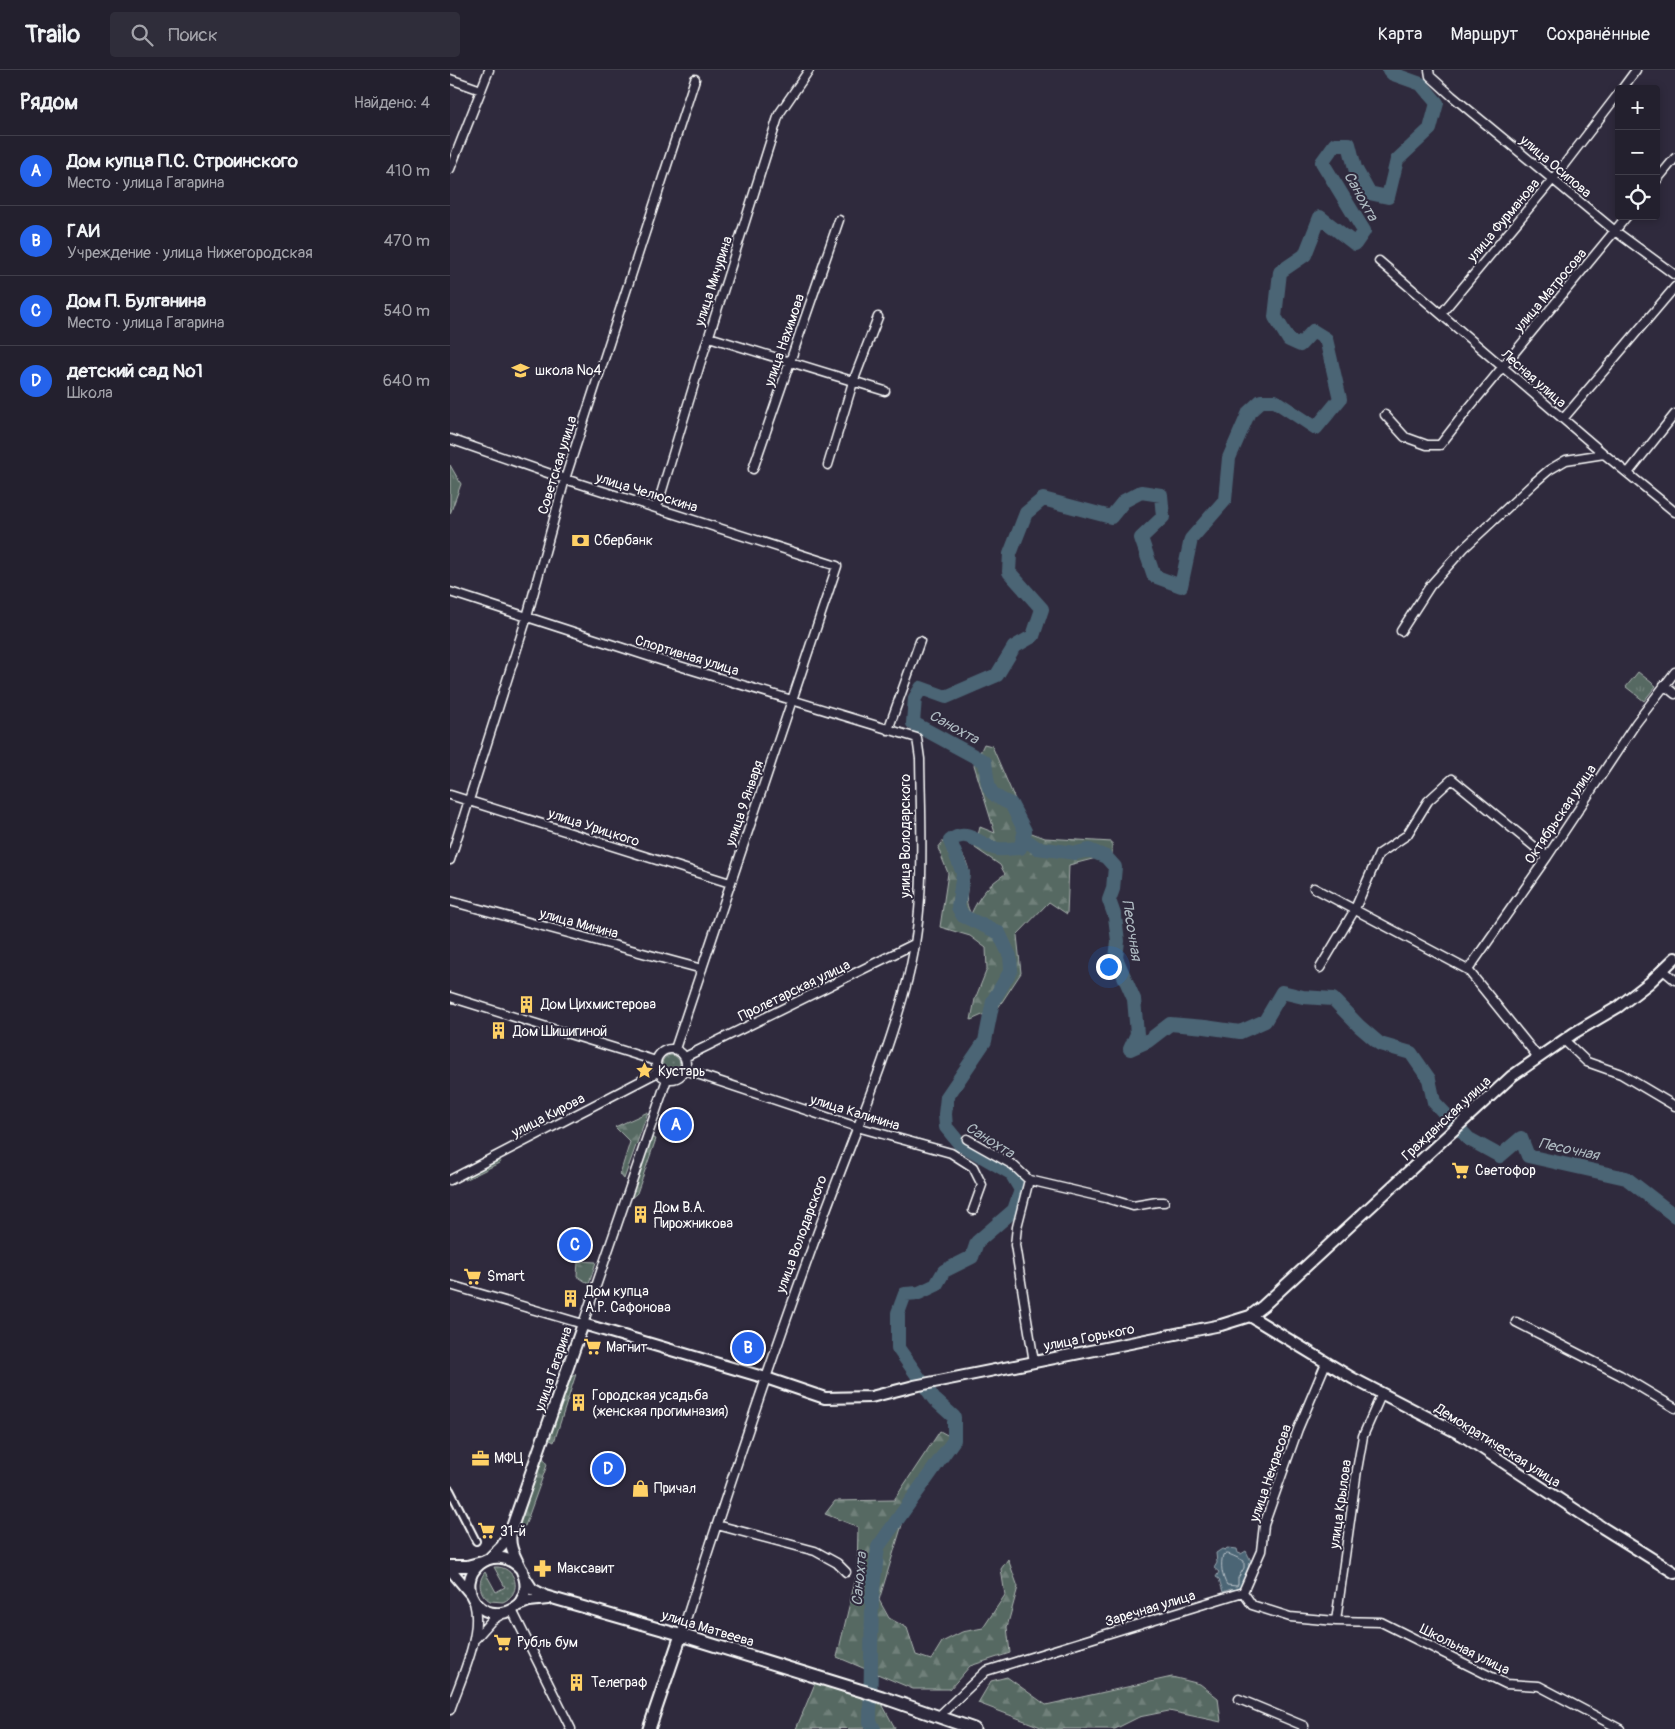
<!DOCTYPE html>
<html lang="ru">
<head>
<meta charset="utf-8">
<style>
	body { margin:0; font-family:Pangolin,sans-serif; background:#2f2d3a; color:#f1f3f6 }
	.controls { position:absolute; right:15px; top:15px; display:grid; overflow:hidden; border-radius:5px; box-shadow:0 2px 8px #0003 }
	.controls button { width:45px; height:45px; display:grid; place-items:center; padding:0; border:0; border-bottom:1px solid #403e4a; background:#23202e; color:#f1f3f6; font:25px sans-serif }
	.you { position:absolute; left:658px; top:896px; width:18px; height:18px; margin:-12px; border:4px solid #fff; border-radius:50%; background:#1a73e8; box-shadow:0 0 0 8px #1a73e833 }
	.badge { display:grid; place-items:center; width:32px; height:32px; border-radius:50%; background:#2563eb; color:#fff; font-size:16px; font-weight:700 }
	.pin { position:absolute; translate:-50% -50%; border:2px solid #fff; box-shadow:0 1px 5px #0006 }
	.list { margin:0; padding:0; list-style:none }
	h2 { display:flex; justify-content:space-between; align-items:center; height:65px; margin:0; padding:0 20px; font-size:21px }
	h2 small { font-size:16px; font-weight:400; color:#a3a3aa }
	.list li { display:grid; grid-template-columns:32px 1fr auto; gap:15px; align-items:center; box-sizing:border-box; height:70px; padding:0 20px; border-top:1px solid #403e4a }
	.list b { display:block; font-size:19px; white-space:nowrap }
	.list p { margin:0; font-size:16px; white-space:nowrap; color:#a3a3aa }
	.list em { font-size:16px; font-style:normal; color:#a3a3aa }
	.icon { flex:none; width:28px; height:28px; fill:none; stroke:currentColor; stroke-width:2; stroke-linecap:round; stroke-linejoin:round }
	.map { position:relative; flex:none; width:1225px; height:1659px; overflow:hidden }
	header { display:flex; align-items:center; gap:30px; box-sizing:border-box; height:70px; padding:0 25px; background:#23202e; border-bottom:1px solid #403e4a }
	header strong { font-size:24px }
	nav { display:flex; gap:28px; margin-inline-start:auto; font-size:18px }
	.search { width:350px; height:45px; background:#2f2d3a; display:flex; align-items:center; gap:12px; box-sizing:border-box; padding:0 18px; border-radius:5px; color:#a3a3aa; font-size:19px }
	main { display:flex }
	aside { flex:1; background:#23202e }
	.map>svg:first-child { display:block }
	.grass { fill:url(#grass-dots); stroke:#abb4b0 }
	.forest { fill:url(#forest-firs); stroke:#abb4b0 }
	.park { fill:url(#park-tufts); stroke:#abb4b0 }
	.water { fill:#4c6575; stroke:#94a3ac }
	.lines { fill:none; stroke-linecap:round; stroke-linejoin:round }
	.shore { stroke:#b7c1c8; stroke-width:1 }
	.river { stroke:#4c6575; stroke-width:14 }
	.pedestrian-casing { stroke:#fff; stroke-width:10 }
	.minor-casing { stroke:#fff; stroke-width:11 }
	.tertiary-casing { stroke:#fff; stroke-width:14 }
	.secondary-casing { stroke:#fff; stroke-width:15 }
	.pedestrian { stroke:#2f2a3d; stroke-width:6 }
	.minor { stroke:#2f2a3d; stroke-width:8 }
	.tertiary { stroke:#2f2a3d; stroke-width:10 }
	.secondary { stroke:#2f2a3d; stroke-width:11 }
	.labels { text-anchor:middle; stroke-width:4; stroke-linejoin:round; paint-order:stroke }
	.street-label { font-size:14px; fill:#fff; stroke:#2f2a3d }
	.poi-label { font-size:14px; fill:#fff; stroke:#2f2a3d; text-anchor:start }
	.water-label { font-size:15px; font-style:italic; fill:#aebac1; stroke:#2f2a3d }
</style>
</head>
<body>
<header>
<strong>Trailo</strong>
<div class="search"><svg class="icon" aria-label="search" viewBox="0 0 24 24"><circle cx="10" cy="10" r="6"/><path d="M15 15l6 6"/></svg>Поиск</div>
<nav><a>Карта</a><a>Маршрут</a><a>Сохранённые</a></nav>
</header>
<main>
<aside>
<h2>Рядом<small>Найдено: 4</small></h2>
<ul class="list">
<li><span class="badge">A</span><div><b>Дом купца П.С. Строинского</b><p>Место · улица Гагарина</p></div><em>410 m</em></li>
<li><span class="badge">B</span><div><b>ГАИ</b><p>Учреждение · улица Нижегородская</p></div><em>470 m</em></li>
<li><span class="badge">C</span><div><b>Дом П. Булганина</b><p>Место · улица Гагарина</p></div><em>540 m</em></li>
<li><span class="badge">D</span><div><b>детский сад №1</b><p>Школа</p></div><em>640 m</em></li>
</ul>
</aside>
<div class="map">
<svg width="1225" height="1659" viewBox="0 0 1225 1659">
	<defs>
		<pattern id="grass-dots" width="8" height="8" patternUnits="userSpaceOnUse" patternTransform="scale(1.25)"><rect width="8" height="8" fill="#576962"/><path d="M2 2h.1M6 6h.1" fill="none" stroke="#70807a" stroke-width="1.8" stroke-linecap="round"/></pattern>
		<pattern id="forest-firs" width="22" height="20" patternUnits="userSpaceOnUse" patternTransform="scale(1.25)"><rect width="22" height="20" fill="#576962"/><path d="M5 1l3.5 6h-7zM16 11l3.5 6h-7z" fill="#70807a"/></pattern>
		<pattern id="park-tufts" width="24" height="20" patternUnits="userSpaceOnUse" patternTransform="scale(1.25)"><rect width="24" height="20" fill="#576962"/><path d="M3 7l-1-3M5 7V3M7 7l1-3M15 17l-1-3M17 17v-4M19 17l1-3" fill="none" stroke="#70807a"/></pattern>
	</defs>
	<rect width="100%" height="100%" fill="#2f2a3d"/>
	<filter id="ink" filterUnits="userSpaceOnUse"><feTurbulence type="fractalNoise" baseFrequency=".02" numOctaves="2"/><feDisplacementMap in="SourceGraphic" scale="10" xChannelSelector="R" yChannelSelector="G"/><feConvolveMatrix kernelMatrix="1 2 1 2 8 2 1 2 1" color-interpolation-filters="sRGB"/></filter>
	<g filter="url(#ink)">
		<!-- grass -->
		<path class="grass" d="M212 994a9 9 0 1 1 18 0a9 9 0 1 1-18 0Z
			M50,1090L51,1092L15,1110L14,1108Z
			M44,1497C66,1495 74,1523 53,1532L40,1531C29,1524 27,1512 35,1502L46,1522L55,1517Z"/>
		<!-- forest -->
		<path class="forest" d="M534,674L542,676L579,762L595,768L662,772V784L619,795L617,844L599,832L567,865L571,903L548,938L521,950L525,929L537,899L536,878L520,866L490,857L498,803L488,778L498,765C506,773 518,791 519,802C519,819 512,828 521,844C530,825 537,816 555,804L550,795L525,778L530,757L545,763L524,695Z
			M198,1042L174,1109L170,1104L180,1072L165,1057Z
			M200,1067L206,1069L187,1123L179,1130Z
			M128,1191L146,1192L139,1214L127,1206Z
			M126,1304L104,1372L98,1369L117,1310Z
			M490,1361L508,1371L455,1445L429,1530L439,1548L457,1558L466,1585L481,1590L492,1572L512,1562L533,1558L555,1525L551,1499L558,1489L568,1517L557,1557L560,1583L520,1596L500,1619H463L387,1587L407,1503L408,1457L375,1444L385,1431L444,1430Z
			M93,1387L97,1395L75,1456L66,1457L89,1391Z
			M557,1607L596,1635L722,1607L750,1614L768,1628L771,1652L719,1641L689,1647L665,1659H596L528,1633L541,1611Z
			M366,1611L432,1634L445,1658L346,1659Z"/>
		<!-- park -->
		<path class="park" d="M0,395L11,414L0,444Z
			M1188,602L1206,616L1194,631L1176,617Z"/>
		<!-- water -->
		<path class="water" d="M777,1478L787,1479L788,1483L791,1484L796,1481L801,1491L798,1494L800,1498L796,1507L793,1510V1518L784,1522L781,1519L773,1522L769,1509L766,1507L769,1502L764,1498L767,1493L766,1483L772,1479L775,1480Z"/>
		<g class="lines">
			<!-- shore -->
			<path class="shore" d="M778,1484C780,1484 792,1490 794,1491V1498L788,1508V1514L787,1516L777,1515C772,1507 770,1494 773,1485Z"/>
			<!-- river -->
			<path class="river" d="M573,768L587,778L626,783L639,780L656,787L665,797L663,819L659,830L665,847L668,871L666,888L684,929L687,964L680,979L698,971L720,954L755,957L790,962L815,951L832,922L853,927L883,929L909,956L930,974L961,983L979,1009L984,1032L1019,1069L1050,1086L1071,1068L1078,1086L1176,1108L1225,1146
				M424,1659L420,1652L422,1528L428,1477L504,1370V1347L484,1329L448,1278V1243L455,1224L469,1223L486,1215L494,1201L522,1187L527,1172L564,1140L571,1120L561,1103L509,1073L496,1057L495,1044L497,1027L535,971L543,931L561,900L560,886L549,863L513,846L508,837L513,803L500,771C517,757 529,775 547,779C554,780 563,778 570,778L575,761L561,734C535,723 539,719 535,692L463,653L465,628L471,618L496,627L547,605L564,577L583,566L592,539L559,502L560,484L576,443L593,429L661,447L674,431L691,422L711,425L713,447L691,468L704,506L731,516L741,469L775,430L779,388L799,342L811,331H825L866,358L890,329L876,269L863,261L850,275L839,270L825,247L830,202L855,185L870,147L905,174L914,161L872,92L885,74H899L905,98L919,123L938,127L947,90L980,59L987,33L971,14L943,4L939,0"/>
			<defs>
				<path id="pedestrian" d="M0,1420L26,1471"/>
				<path id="minor" d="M979,0L980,6L1002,26L1165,161L1225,205
					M0,9L31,20
					M1172,19L1186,0
					M0,99L39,0
					M1206,111L1225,88
					M929,191L1154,384L1225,442
					M991,244L1103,109L1169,23
					M259,267L435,321
					M935,345L955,367L977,375H990L1018,339L1177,146
					M1113,349L1225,217
					M0,369L115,409L387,496L225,979
					M378,395L403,312L428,247
					M303,399L389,150
					M1178,403L1225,344
					M207,437L251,291L329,44L359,0
					M0,522L213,591L467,668L470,689C471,759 476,835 459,904C438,989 400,1073 370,1156C320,1291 275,1428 231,1565
					M951,561L980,516L1014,478L1085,412L1099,400L1116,390L1154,384
					M1214,615L1225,624
					M438,660L470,571
					M0,725L280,813
					M0,790L77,547L115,409L245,9
					M864,818L1018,900L1088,987
					M0,831L252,899
					M870,898L904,841L929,784L957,765L978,731L1002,709L1097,787
					M1018,900L1097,787L1186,653L1225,602
					M1213,900L1225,910
					M0,927L206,991
					M1114,970L1137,992L1171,1004L1225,1036
					M206 994a15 15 0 1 1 30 0a15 15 0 1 1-30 0Z
					M235,987L464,874
					M235,1000L407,1057L501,1083L523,1097L532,1115L523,1140
					M517,1069L563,1095L579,1110L656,1128L683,1136L707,1132H714
					M0,1110L208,1002
					M579,1110L567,1157L565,1175L584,1292
					M0,1215L133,1254L217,1009
					M1066,1252L1170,1305L1225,1338
					M267,1455L365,1481L387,1493L396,1502
					M793,1522L802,1535L840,1547L886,1551L931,1552L1056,1614L1089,1616L1170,1659
					M793,1522L811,1481L814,1455L848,1359L876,1293
					M62,1540L121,1659
					M886,1551L907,1400L913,1366L932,1323
					M26,1568L42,1550L52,1544
					M789,1629L854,1656L853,1659
					M0,1640C11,1608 33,1565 24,1532
					M489,1646L536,1601L793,1522"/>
				<path id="tertiary" d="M800,1246L902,1308L1012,1365L1153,1458L1225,1503
					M61,1463C56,1486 82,1502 74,1525C70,1535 62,1542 51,1543C42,1544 33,1541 27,1534C2,1505 44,1468 72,1500
					M40,1488L52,1476L62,1457L133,1254L316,1308L375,1328L421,1327L464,1316L771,1255L800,1246L813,1236L1062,1006L1124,963L1168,937L1199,913L1225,888
					M0,1496H17L32,1492
					M0,1499L20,1523
					M75,1508L82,1519L95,1526L231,1565
					M66,1536L79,1531L98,1529"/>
				<path id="secondary" d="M199,1659L231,1565L432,1627L524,1659"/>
			</defs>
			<!-- pedestrian casing -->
			<use href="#pedestrian" class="pedestrian-casing"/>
			<!-- minor casing -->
			<use href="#minor" class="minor-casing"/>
			<!-- tertiary casing -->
			<use href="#tertiary" class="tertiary-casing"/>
			<!-- secondary casing -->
			<use href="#secondary" class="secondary-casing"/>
			<!-- pedestrian -->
			<use href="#pedestrian" class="pedestrian"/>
			<!-- minor -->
			<use href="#minor" class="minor"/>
			<!-- tertiary -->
			<use href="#tertiary" class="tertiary"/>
			<!-- secondary -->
			<use href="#secondary" class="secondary"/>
		</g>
	</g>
	<!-- icons -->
	<defs>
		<symbol id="school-bare" viewBox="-9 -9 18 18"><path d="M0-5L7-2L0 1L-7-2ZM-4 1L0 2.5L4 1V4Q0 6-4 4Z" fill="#ffd166" stroke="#2f2a3d" stroke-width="2.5" paint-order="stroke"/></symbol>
		<symbol id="bank-bare" viewBox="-9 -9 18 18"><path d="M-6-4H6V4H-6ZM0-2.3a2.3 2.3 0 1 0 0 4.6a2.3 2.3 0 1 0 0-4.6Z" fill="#ffd166" stroke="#2f2a3d" stroke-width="2.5" paint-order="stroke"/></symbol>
		<symbol id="building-bare" viewBox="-9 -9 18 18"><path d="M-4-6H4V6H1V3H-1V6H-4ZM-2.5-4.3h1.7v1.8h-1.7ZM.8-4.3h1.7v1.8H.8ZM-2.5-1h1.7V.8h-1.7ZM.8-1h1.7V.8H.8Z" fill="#ffd166" stroke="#2f2a3d" stroke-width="2.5" paint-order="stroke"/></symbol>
		<symbol id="sight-bare" viewBox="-9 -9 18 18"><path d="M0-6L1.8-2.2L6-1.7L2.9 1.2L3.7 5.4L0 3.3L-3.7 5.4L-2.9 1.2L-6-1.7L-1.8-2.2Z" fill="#ffd166" stroke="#2f2a3d" stroke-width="2.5" paint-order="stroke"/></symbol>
		<symbol id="supermarket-bare" viewBox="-9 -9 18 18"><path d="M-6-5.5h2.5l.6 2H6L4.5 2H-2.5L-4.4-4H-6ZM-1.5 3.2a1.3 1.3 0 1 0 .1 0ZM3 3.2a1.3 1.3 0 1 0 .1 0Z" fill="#ffd166" stroke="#2f2a3d" stroke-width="2.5" paint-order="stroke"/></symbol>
		<symbol id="office-bare" viewBox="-9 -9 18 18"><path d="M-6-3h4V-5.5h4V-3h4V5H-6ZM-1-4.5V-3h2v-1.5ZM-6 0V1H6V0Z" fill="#ffd166" stroke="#2f2a3d" stroke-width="2.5" paint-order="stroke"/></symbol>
		<symbol id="shop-bare" viewBox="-9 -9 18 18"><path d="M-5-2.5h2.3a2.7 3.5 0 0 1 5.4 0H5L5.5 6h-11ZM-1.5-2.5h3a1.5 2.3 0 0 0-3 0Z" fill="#ffd166" stroke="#2f2a3d" stroke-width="2.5" paint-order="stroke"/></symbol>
		<symbol id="pharmacy-bare" viewBox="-9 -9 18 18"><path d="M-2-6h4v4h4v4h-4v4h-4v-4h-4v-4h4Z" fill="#ffd166" stroke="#2f2a3d" stroke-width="2.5" paint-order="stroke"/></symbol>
	</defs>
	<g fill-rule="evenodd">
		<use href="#school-bare" x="58" y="288" width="25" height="25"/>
		<use href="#bank-bare" x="118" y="458" width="25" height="25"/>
		<use href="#building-bare" x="64" y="922" width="25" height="25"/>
		<use href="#building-bare" x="36" y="948" width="25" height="25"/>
		<use href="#sight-bare" x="182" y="988" width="25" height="25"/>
		<use href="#supermarket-bare" x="998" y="1088" width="25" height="25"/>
		<use href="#building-bare" x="178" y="1132" width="25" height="25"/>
		<use href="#supermarket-bare" x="10" y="1194" width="25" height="25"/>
		<use href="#building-bare" x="108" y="1216" width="25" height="25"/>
		<use href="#supermarket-bare" x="130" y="1264" width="25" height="25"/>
		<use href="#building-bare" x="116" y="1320" width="25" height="25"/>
		<use href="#office-bare" x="18" y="1376" width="25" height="25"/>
		<use href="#shop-bare" x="178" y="1406" width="25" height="25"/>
		<use href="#supermarket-bare" x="24" y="1448" width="25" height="25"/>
		<use href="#pharmacy-bare" x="80" y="1486" width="25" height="25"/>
		<use href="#supermarket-bare" x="40" y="1560" width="25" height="25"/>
		<use href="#building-bare" x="114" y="1600" width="25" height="25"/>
	</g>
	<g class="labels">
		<!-- street labels -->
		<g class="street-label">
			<text transform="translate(1106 96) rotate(40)" y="5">улица Осипова</text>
			<text transform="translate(1053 150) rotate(-50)" y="5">улица Фурманова</text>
			<text transform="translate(263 211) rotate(-72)" y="5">улица Мичурина</text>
			<text transform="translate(1100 220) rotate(-50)" y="5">улица Матросова</text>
			<text transform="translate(334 270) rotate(-71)" y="5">улица Нахимова</text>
			<text transform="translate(1084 308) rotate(41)" y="5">Лесная улица</text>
			<text transform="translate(107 395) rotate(-73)" y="5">Советская улица</text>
			<text transform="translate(197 422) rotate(17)" y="5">улица Челюскина</text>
			<text transform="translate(237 585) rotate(17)" y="5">Спортивная улица</text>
			<text transform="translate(294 733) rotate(-71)" y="5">улица 9 Января</text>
			<text transform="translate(1110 744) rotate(-56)" y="5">Октябрьская улица</text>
			<text transform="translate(144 757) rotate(18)" y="5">улица Урицкого</text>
			<text transform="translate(455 766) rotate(-90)" y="5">улица Володарского</text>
			<text transform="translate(129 853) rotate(15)" y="5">улица Минина</text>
			<text transform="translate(344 920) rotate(-26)" y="5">Пролетарская улица</text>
			<text transform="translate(405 1042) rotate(17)" y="5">улица Калинина</text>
			<text transform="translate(98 1045) rotate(-27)" y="5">улица Кирова</text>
			<text transform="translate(996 1048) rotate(-43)" y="5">Гражданская улица</text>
			<text transform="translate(351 1164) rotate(-70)" y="5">улица Володарского</text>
			<text transform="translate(639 1267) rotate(-11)" y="5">улица Горького</text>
			<text transform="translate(103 1299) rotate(-71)" y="5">улица Гагарина</text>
			<text transform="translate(1048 1375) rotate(32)" y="5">Демократическая улица</text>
			<text transform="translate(820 1403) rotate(-71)" y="5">улица Некрасова</text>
			<text transform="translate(890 1434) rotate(-82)" y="5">улица Крылова</text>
			<text transform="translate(700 1538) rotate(-17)" y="5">Заречная улица</text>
			<text transform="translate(258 1558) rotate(17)" y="5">улица Матвеева</text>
			<text transform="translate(1015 1579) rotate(26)" y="5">Школьная улица</text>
		</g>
		<!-- poi labels -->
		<g class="poi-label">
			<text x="85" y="305">школа №4</text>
			<text x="144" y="475">Сбербанк</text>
			<text x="91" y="939">Дом Цихмистерова</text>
			<text x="63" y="966">Дом Шишигиной</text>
			<text x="208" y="1006">Кустарь</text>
			<text x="1025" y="1105">Светофор</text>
			<text x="204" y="1142">Дом В.А.<tspan x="204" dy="16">Пирожникова</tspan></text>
			<text x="37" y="1211">Smart</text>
			<text x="135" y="1226">Дом купца<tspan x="135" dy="16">А.Р. Сафонова</tspan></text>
			<text x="156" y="1282">Магнит</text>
			<text x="142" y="1330">Городская усадьба<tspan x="142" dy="16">(женская прогимназия)</tspan></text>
			<text x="44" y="1393">МФЦ</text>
			<text x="204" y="1423">Причал</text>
			<text x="50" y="1466">31-й</text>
			<text x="107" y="1503">Максавит</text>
			<text x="67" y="1577">Рубль бум</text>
			<text x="141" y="1617">Телеграф</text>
		</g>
		<!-- water labels -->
		<g class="water-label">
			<text transform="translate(911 126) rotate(61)" y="5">Санохта</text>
			<text transform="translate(504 657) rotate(29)" y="5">Санохта</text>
			<text transform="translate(682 860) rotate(81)" y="5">Песочная</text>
			<text transform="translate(540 1070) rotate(32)" y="5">Санохта</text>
			<text transform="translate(1119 1079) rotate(12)" y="5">Песочная</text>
			<text transform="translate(409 1509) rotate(-85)" y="5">Санохта</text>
		</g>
	</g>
</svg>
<div class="controls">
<button>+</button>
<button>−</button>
<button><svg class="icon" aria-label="locate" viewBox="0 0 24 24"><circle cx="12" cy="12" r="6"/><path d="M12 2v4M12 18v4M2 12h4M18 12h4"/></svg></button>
</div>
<div class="you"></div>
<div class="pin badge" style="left:226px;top:1055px">A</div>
<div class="pin badge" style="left:298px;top:1278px">B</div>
<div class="pin badge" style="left:125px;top:1175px">C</div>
<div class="pin badge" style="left:158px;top:1399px">D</div>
</div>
</main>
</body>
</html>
